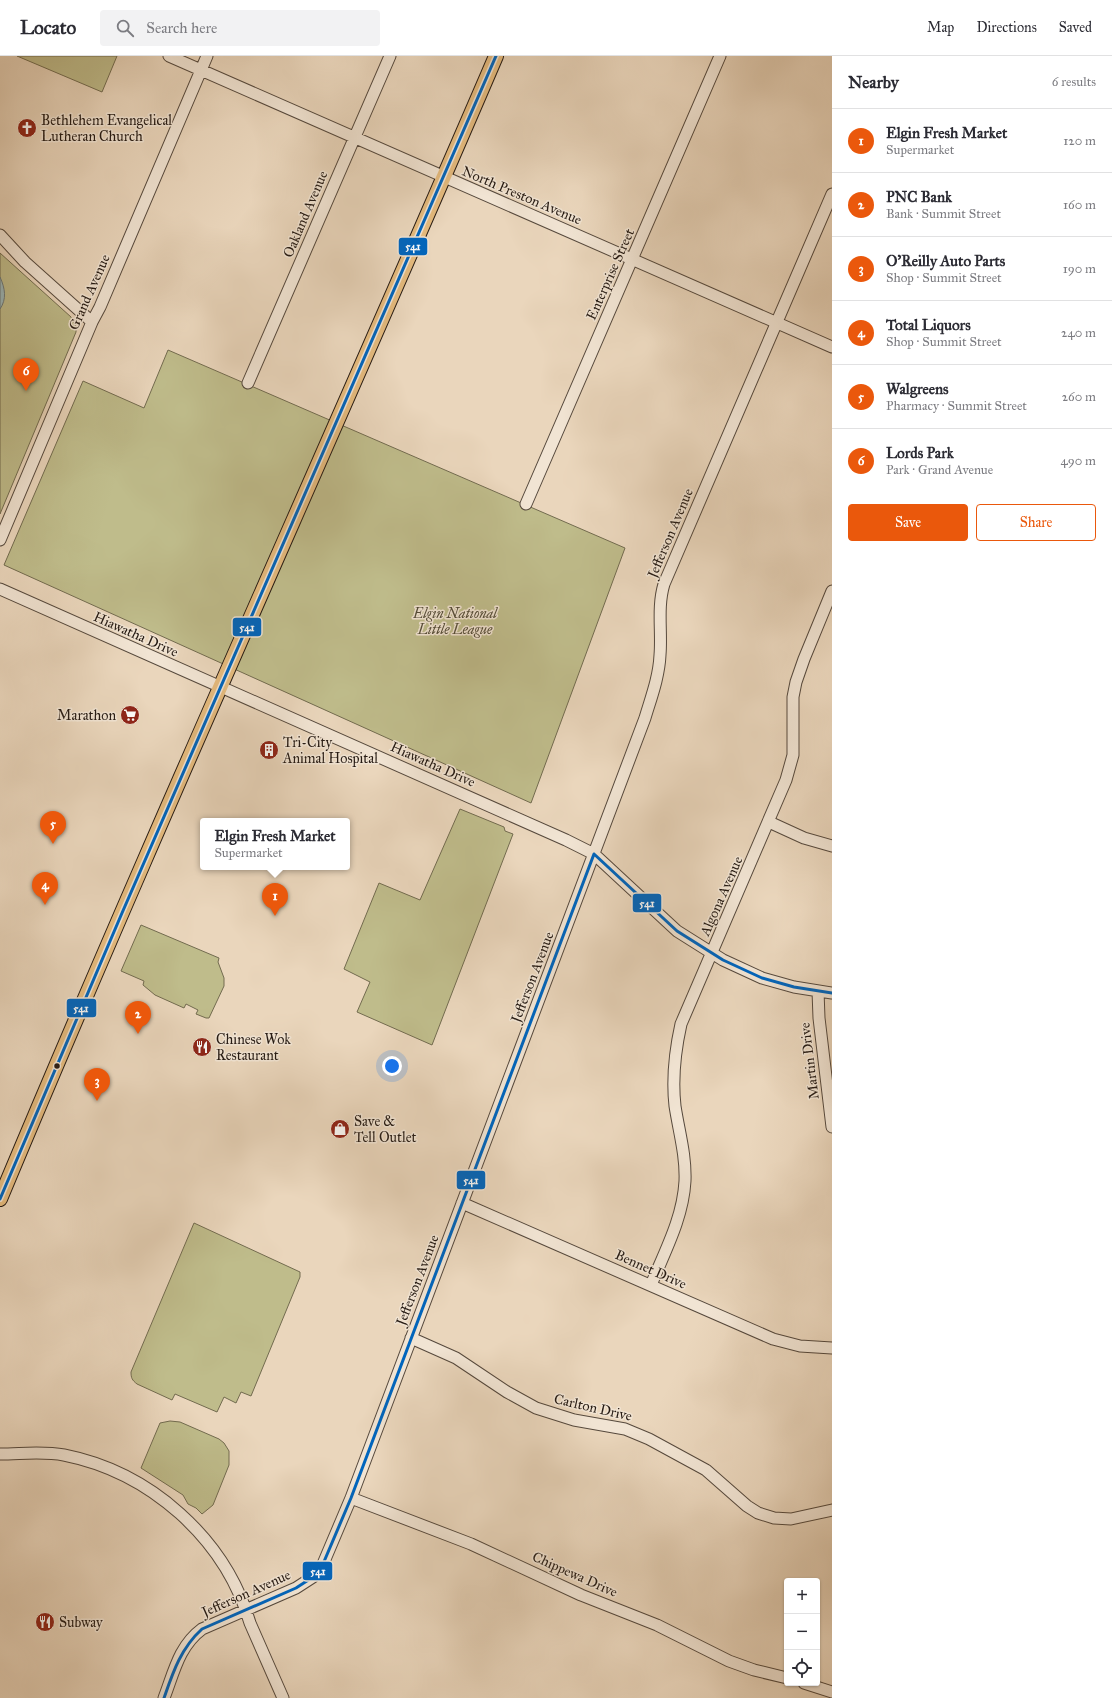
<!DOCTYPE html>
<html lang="en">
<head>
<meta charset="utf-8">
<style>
	body { margin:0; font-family:"IM FELL Great Primer",serif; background:#f2f2f3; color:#2b2b33 }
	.controls { position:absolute; right:12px; bottom:12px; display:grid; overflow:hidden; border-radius:4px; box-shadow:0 1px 3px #0004 }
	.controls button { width:36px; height:36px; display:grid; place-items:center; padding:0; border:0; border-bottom:1px solid #e1e1e2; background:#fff; color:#2b2b33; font:20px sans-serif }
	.you { position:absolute; left:392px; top:1010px; width:14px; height:14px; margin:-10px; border:3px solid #fff; border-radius:50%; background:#1a73e8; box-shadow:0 0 0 6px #1a73e833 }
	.badge { display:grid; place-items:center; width:26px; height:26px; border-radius:50%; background:#ea580c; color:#fff; font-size:13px; font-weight:700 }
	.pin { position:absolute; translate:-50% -33px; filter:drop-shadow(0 1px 2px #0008) }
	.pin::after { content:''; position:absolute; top:21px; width:14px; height:12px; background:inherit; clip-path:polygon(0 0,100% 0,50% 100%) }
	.popup { position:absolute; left:200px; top:762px; width:150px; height:52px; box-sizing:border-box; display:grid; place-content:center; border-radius:4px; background:#fff; filter:drop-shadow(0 1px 3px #0005); font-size:13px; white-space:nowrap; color:#7c7c81 }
	.popup b { font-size:15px; color:#2b2b33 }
	.popup::after { content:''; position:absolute; left:50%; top:100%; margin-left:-8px; border:8px solid transparent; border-top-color:#fff }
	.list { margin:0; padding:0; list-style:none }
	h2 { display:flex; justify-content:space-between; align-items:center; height:52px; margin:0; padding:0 16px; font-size:17px }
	h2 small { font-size:13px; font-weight:400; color:#7c7c81 }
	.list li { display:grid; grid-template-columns:26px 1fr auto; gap:12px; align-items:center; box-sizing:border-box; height:64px; padding:0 16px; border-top:1px solid #e1e1e2 }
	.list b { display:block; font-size:15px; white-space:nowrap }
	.list p { margin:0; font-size:13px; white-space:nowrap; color:#7c7c81 }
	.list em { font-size:13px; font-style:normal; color:#7c7c81 }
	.actions { display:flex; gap:8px; padding:12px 16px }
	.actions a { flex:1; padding:9px 0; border:1px solid #ea580c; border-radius:4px; text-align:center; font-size:14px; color:#ea580c }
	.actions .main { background:#ea580c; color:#fff }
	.icon { flex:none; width:22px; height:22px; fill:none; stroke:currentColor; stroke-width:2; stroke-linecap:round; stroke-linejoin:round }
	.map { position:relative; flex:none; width:832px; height:1642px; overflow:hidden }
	header { display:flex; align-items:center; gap:24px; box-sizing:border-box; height:56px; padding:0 20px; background:#fff; border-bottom:1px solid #e1e1e2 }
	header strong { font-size:19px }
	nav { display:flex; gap:22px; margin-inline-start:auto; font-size:14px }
	.search { width:280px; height:36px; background:#f2f2f3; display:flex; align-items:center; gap:10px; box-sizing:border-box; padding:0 14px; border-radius:4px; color:#7c7c81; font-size:15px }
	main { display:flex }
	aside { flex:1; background:#fff }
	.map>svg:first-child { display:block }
	.green { fill:#bfbc8b; stroke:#726b4f }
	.water { fill:#9bb7ba; stroke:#6c7877 }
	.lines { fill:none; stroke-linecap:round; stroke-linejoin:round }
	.minor-casing { stroke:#56493d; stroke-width:13 }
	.major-casing { stroke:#251a13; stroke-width:16 }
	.minor { stroke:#f1e4d3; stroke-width:11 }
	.major { stroke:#e5bb7e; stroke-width:14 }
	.bus-1-casing { stroke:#f1e4d3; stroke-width:6 }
	.bus-1 { stroke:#0065bd; stroke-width:3 }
	.bus-dot { fill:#251a13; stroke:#f1e4d3; stroke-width:1.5 }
	.labels { text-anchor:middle; stroke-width:3; stroke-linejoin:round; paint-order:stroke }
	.poi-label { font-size:14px; fill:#251a13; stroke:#f1e4d3; text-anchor:start }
	.street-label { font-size:14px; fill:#251a13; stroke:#f1e4d3 }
	.park-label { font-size:14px; font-style:italic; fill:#534b37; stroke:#f1e4d3 }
	.line-badge { stroke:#f1e4d3; stroke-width:1.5 }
	.badge-label { font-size:11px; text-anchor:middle; font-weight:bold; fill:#fff }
</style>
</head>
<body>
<header>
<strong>Locato</strong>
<div class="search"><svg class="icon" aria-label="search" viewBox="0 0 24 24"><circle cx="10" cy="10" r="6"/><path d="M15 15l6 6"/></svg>Search here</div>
<nav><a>Map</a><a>Directions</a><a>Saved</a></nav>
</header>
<main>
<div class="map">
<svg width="832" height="1642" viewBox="0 0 832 1642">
	<rect width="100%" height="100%" fill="#ead6bc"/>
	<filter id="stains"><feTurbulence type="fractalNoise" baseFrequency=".005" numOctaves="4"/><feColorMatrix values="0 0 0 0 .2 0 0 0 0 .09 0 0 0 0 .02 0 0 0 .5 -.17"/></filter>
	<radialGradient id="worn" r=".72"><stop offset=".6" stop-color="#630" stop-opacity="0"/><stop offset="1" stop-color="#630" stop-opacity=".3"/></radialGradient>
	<!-- green -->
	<path class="green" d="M17,0H117L102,36Z
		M0,197L71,261L76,271V276L0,458Z
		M168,294L625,492L531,747L4,509L83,325L144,352Z
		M460,753L504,771L505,775L513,778L432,989L357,956L370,926L344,913L379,827L420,844Z
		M141,869L219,902L218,906L224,922V930L209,962H206L196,958L198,954L186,948L184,952L155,939L143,929L144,925L121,915Z
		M194,1167L300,1216V1221L251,1340L241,1336L236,1347L224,1341L217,1356L175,1338L172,1344L137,1328C132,1324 131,1322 131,1316Z
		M170,1365L180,1366L219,1383L224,1387L229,1395V1409L213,1449L202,1458L196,1452L188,1448L183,1439L141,1412L160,1367Z"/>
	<!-- water -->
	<path class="water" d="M0,221C5,232 7,243 0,253Z"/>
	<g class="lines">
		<defs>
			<path id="minor" d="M169,0L832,291
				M0,179L25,206L92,266
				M248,327L390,0
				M526,448L720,0
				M0,484L92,266L100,251L207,0
				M0,533L566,784L594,798L677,875L723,904L762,922L794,931L832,937
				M769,766L804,782L832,790
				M818,935L819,962L832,1071
				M462,1147L773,1283L800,1290L832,1292
				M651,1229C665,1195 683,1162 685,1125C686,1099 679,1076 675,1050C672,1023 675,995 681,968L786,724L793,699V641L796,626L804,603L832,535
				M411,1282L456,1302L507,1336L536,1352L574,1364L625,1373L649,1383L706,1414L747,1450L758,1457L774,1462L791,1463L832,1454
				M0,1398C21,1398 43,1395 64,1399C150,1416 225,1482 250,1567L283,1642
				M351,1442L471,1488L581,1539L657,1569L729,1605L754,1614L787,1622
				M804,1627L832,1636
				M164,1642C174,1616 179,1590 202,1573L296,1532L313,1521L323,1508L351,1442L645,662C651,642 659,621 660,599C662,576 657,551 664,528L832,138"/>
			<path id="major" d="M0,1143C160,760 332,382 496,0"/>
		</defs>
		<!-- minor casing -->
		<use href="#minor" class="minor-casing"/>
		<!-- major casing -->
		<use href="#major" class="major-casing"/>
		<!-- minor -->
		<use href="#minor" class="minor"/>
		<!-- major -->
		<use href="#major" class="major"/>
		<defs>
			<path id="bus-1" d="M0,1143L122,857L496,0
				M164,1642C173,1616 181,1592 202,1573L296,1532L313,1521L323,1508L351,1442L594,798L677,875L723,904L762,922L794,931L832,937"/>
		</defs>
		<!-- bus-1 casing -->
		<use href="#bus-1" class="bus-1-casing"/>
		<!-- bus-1 -->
		<use href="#bus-1" class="bus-1"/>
	</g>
	<!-- icons -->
	<defs>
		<symbol id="church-disc" viewBox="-11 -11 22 22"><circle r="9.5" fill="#8f2418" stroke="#f1e4d3"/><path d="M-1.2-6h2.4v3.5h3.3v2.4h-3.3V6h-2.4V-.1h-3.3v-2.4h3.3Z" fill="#fff"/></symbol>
		<symbol id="supermarket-disc" viewBox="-11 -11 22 22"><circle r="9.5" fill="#8f2418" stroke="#f1e4d3"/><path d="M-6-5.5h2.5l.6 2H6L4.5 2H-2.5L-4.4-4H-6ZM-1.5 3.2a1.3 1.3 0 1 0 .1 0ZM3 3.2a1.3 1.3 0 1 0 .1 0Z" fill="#fff"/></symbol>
		<symbol id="building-disc" viewBox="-11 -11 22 22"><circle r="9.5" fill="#8f2418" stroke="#f1e4d3"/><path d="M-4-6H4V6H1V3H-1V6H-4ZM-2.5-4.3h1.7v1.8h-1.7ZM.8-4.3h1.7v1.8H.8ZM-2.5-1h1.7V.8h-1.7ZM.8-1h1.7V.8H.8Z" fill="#fff"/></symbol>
		<symbol id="restaurant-disc" viewBox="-11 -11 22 22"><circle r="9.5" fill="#8f2418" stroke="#f1e4d3"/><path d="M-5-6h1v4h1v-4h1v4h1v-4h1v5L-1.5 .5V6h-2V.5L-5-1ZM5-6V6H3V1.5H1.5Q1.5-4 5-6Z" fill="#fff"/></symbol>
		<symbol id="shop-disc" viewBox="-11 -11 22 22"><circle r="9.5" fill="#8f2418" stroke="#f1e4d3"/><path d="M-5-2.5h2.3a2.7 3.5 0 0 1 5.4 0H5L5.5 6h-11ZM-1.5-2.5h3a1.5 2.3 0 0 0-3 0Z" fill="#fff"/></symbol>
	</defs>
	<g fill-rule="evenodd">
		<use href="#church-disc" x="16" y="61" width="22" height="22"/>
		<use href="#supermarket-disc" x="119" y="648" width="22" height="22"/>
		<use href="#building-disc" x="258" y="683" width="22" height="22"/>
		<use href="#restaurant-disc" x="191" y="980" width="22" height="22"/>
		<use href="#shop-disc" x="329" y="1062" width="22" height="22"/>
		<use href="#restaurant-disc" x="34" y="1555" width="22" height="22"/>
	</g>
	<!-- markers -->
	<circle class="bus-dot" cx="57" cy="1010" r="3.5"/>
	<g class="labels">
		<!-- poi labels -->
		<g class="poi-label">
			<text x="41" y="69">Bethlehem Evangelical<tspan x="41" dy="16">Lutheran Church</tspan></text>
			<text x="116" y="664" text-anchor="end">Marathon</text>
			<text x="283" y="691">Tri-City<tspan x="283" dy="16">Animal Hospital</tspan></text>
			<text x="216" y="988">Chinese Wok<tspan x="216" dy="16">Restaurant</tspan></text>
			<text x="354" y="1070">Save &amp;<tspan x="354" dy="16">Tell Outlet</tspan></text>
			<text x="59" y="1571">Subway</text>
		</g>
		<!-- street labels -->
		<g class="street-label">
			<text transform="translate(522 139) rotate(23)" y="5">North Preston Avenue</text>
			<text transform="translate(305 158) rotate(-67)" y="5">Oakland Avenue</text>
			<text transform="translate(610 218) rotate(-66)" y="5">Enterprise Street</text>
			<text transform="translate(89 236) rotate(-66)" y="5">Grand Avenue</text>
			<text transform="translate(670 477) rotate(-67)" y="5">Jefferson Avenue</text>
			<text transform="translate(136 578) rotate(24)" y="5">Hiawatha Drive</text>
			<text transform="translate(433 708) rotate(24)" y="5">Hiawatha Drive</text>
			<text transform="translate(721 840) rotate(-66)" y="5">Algona Avenue</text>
			<text transform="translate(532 921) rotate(-69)" y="5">Jefferson Avenue</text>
			<text transform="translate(809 1005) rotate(-97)" y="5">Martin Drive</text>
			<text transform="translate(651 1213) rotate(24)" y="5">Bennet Drive</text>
			<text transform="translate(417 1224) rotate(-69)" y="5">Jefferson Avenue</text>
			<text transform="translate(593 1351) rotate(13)" y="5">Carlton Drive</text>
			<text transform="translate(575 1518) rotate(24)" y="5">Chippewa Drive</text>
			<text transform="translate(246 1537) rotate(-24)" y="5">Jefferson Avenue</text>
		</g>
		<!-- park labels -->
		<g class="park-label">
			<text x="455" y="562">Elgin National<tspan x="455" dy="16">Little League</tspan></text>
		</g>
	</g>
	<g class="line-badge">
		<rect x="398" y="181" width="30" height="19" rx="4" fill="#0065bd"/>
		<rect x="232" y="561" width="30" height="20" rx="4" fill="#0065bd"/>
		<rect x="632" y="837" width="30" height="20" rx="4" fill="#0065bd"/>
		<rect x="66" y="942" width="31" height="20" rx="4" fill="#0065bd"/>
		<rect x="456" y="1114" width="30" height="20" rx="4" fill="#0065bd"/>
		<rect x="302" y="1505" width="31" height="20" rx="4" fill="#0065bd"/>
	</g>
	<g class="badge-label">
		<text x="413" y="194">541</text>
		<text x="247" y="575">541</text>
		<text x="647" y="851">541</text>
		<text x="81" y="956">541</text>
		<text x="471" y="1128">541</text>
		<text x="318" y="1519">541</text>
	</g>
	<rect width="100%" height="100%" filter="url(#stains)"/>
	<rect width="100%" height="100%" fill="url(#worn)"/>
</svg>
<div class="controls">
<button>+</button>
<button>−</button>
<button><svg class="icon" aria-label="locate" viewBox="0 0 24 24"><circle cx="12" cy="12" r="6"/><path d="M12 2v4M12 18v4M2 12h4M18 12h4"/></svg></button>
</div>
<div class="you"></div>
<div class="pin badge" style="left:275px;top:860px">1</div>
<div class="popup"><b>Elgin Fresh Market</b>Supermarket</div>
<div class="pin badge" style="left:138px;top:978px">2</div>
<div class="pin badge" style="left:97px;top:1045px">3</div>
<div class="pin badge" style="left:45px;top:849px">4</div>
<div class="pin badge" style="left:53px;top:788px">5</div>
<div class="pin badge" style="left:26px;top:335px">6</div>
</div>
<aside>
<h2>Nearby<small>6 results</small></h2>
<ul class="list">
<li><span class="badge">1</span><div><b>Elgin Fresh Market</b><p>Supermarket</p></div><em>120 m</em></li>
<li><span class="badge">2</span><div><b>PNC Bank</b><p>Bank · Summit Street</p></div><em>160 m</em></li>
<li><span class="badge">3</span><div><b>O'Reilly Auto Parts</b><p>Shop · Summit Street</p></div><em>190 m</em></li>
<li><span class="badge">4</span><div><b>Total Liquors</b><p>Shop · Summit Street</p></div><em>240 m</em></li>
<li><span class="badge">5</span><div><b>Walgreens</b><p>Pharmacy · Summit Street</p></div><em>260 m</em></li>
<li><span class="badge">6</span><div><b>Lords Park</b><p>Park · Grand Avenue</p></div><em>490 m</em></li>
</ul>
<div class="actions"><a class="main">Save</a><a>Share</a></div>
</aside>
</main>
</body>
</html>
